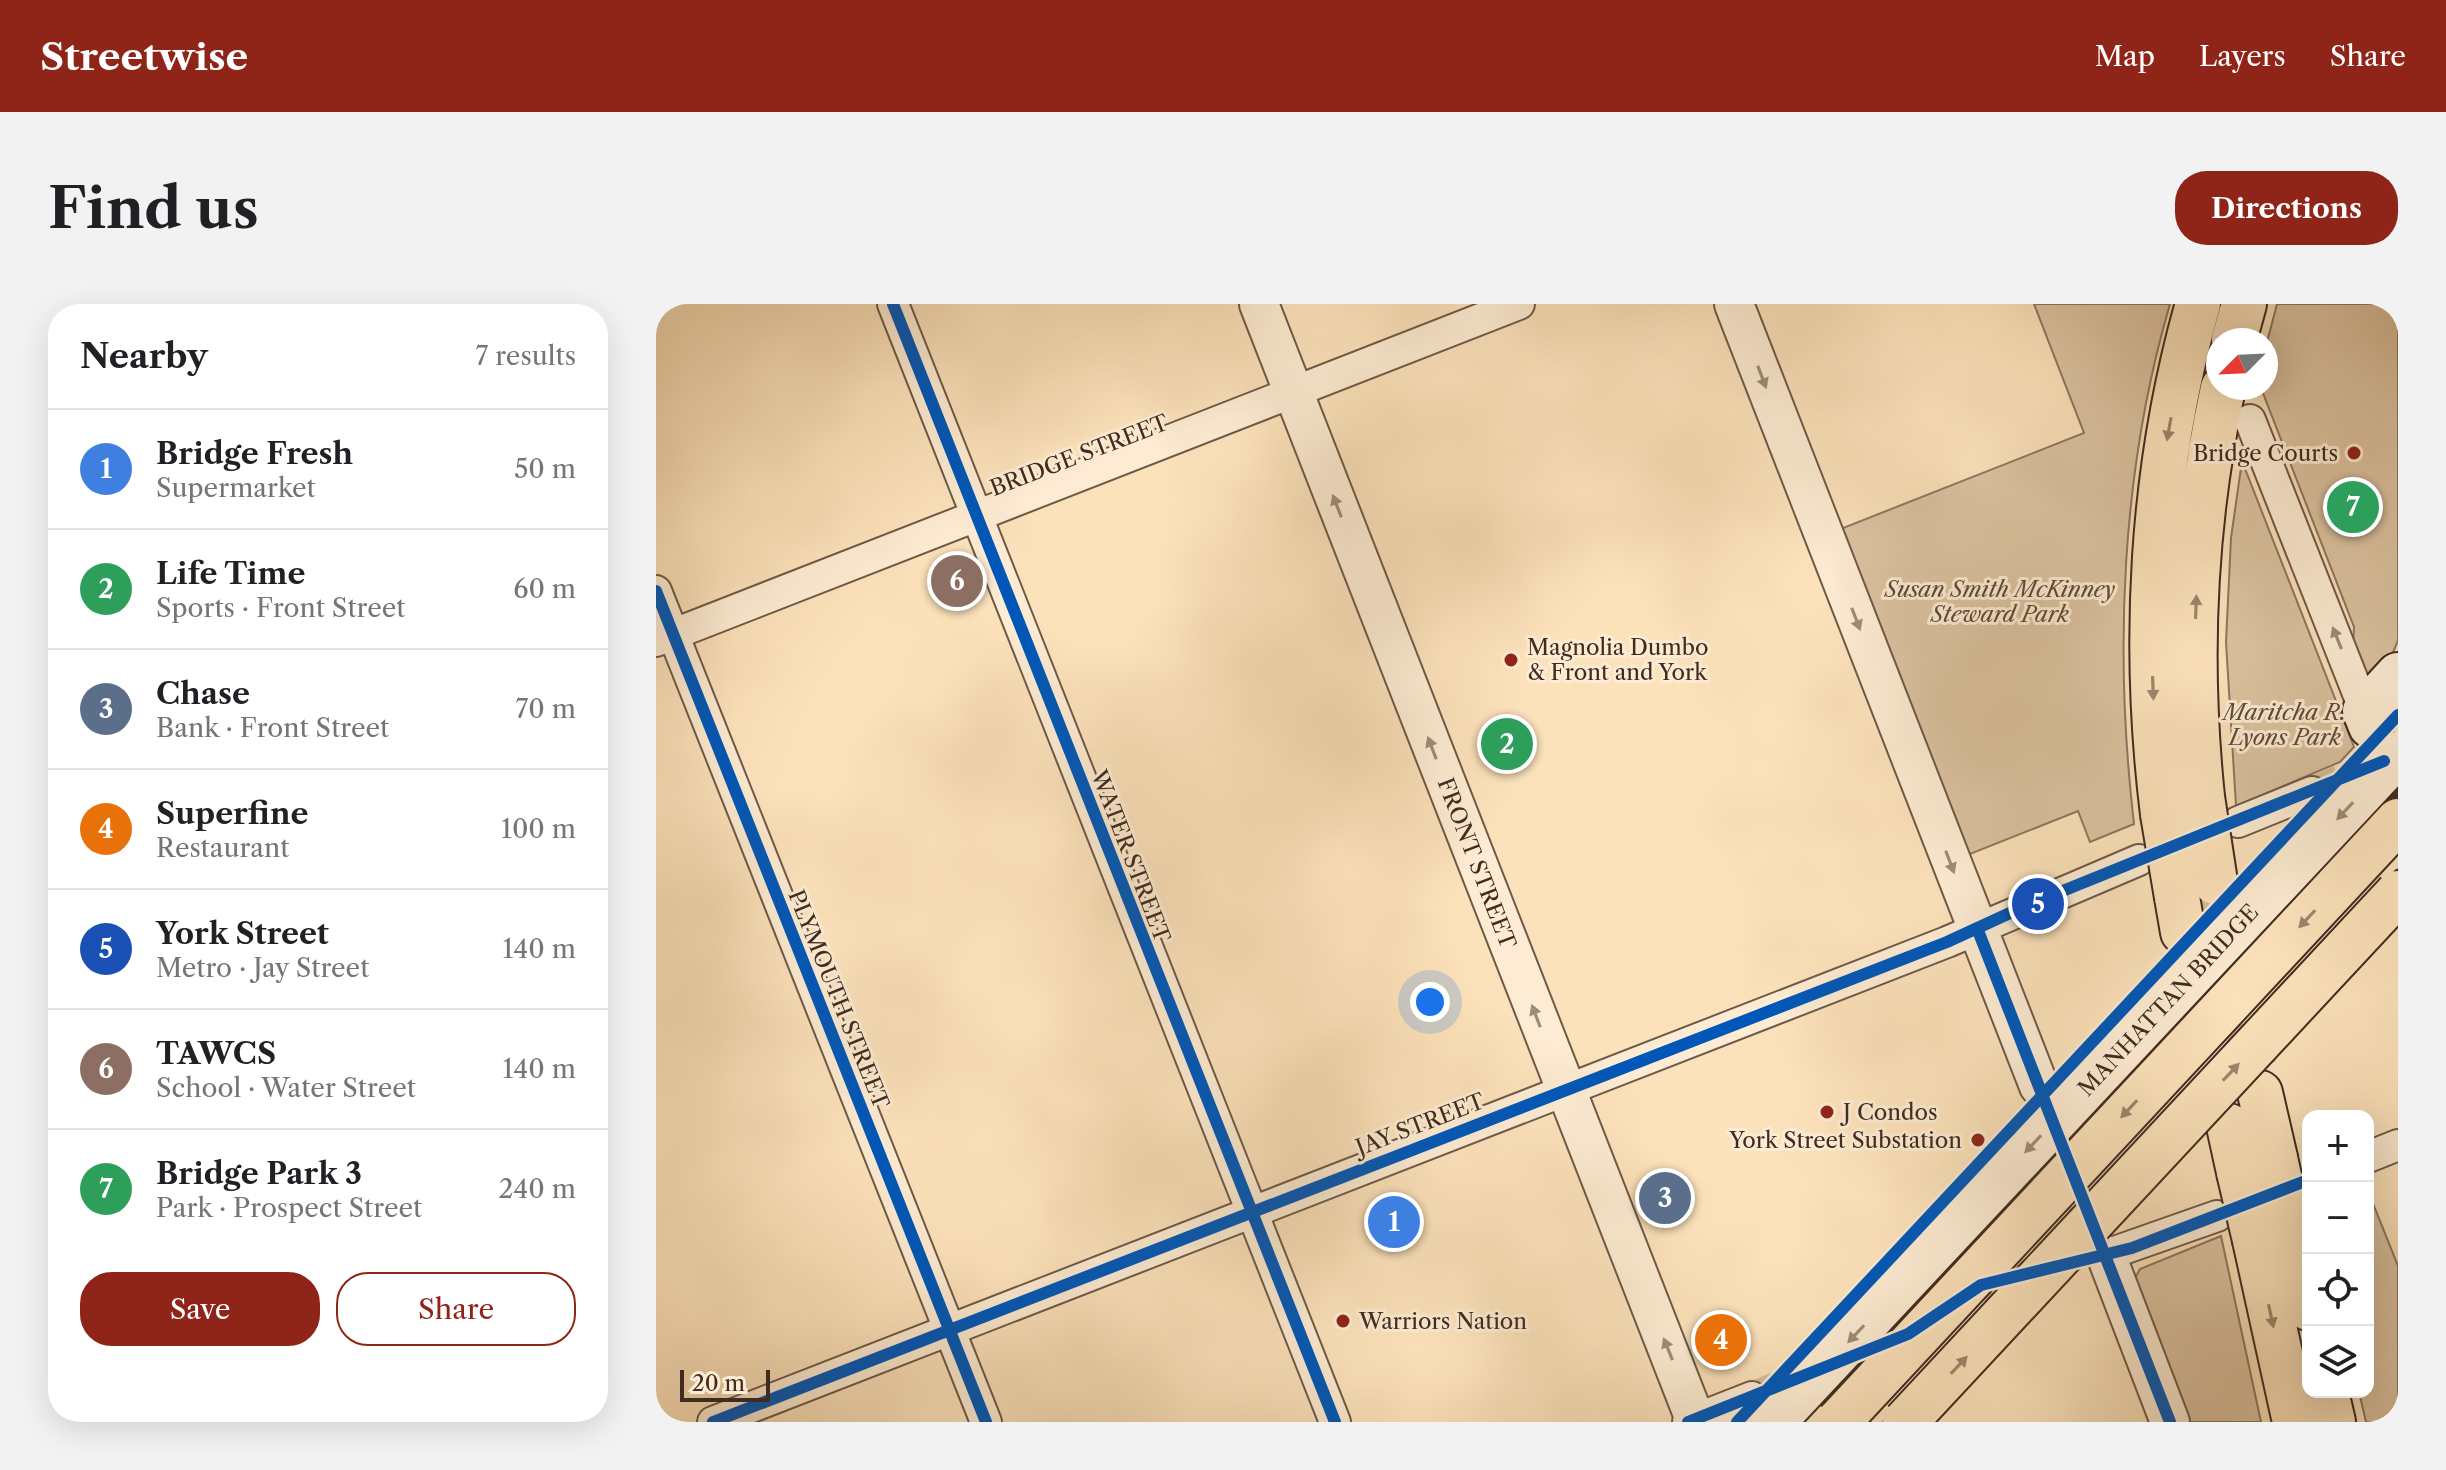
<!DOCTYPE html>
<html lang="en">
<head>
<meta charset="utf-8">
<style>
	body { margin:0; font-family:"Libre Caslon Text",serif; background:#f2f2f2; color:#202124 }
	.controls { position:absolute; right:24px; bottom:24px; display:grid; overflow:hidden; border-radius:16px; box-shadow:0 8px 32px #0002 }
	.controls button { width:72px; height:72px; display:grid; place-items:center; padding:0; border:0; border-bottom:2px solid #e0e0e0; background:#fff; color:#202124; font:40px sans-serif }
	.compass { position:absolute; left:1550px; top:24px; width:72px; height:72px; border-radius:50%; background:#fff; box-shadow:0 8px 32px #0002; rotate:246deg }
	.scale { position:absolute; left:24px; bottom:20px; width:90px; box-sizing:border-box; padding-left:8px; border:4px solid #402b20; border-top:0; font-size:22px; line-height:28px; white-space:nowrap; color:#402b20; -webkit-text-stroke:6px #fdecd3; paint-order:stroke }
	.you { position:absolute; left:774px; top:698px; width:28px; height:28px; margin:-20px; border:6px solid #fff; border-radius:50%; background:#1a73e8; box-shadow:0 0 0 12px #1a73e833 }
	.badge { display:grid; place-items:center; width:52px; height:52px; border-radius:50%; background:#8f2418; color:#fff; font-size:26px; font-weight:700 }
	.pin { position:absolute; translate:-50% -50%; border:4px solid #fff; box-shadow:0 2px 8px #0006 }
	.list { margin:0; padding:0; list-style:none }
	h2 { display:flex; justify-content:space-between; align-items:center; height:104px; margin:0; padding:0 32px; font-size:34px }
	h2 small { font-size:26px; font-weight:400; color:#757577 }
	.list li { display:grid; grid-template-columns:52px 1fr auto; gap:24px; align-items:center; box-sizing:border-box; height:120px; padding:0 32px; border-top:2px solid #e0e0e0 }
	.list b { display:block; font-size:30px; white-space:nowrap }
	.list p { margin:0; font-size:26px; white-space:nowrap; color:#757577 }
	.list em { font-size:26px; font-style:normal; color:#757577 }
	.actions { display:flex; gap:16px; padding:24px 32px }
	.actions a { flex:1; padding:18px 0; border:2px solid #8f2418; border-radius:32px; text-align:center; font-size:28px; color:#8f2418 }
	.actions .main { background:#8f2418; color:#fff }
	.icon { flex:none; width:44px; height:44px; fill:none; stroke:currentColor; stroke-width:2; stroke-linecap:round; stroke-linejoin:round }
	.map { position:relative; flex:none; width:1742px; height:1118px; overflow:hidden; border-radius:32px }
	header { display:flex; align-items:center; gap:48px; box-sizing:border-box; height:112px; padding:0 40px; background:#8f2418; color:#fff }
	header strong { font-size:38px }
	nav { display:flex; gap:44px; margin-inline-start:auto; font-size:28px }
	.intro { display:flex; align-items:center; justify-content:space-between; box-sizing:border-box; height:192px; padding:0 48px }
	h1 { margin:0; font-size:56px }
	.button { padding:20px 36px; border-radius:32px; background:#8f2418; color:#fff; font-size:28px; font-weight:700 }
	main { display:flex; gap:48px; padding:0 48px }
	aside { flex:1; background:#fff; border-radius:32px; box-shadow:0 8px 32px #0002 }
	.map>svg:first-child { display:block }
	.green { fill:#dcc3a1; stroke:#8e7760; stroke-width:2 }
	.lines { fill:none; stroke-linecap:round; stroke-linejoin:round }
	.minor-tunnel { stroke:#d6bd9c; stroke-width:30; stroke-dasharray:30 15; stroke-linecap:butt }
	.tertiary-tunnel { stroke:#d6bd9c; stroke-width:38; stroke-dasharray:38 19; stroke-linecap:butt }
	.motorway-tunnel { stroke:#d6bd9c; stroke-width:44; stroke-dasharray:44 22; stroke-linecap:butt }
	.minor-casing { stroke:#6f5947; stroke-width:34 }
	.tertiary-casing { stroke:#6f5947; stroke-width:42 }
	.secondary-casing { stroke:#402b20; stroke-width:48 }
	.motorway-casing { stroke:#402b20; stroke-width:48 }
	.minor { stroke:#fdecd3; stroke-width:30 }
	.tertiary { stroke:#fdecd3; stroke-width:38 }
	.secondary { stroke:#fdecd3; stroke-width:44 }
	.motorway { stroke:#fce2bb; stroke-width:44 }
	.rail-casing { stroke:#402b20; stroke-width:9 }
	.rail { stroke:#fdecd3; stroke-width:6; stroke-dasharray:18; stroke-linecap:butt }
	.secondary-bridge-casing { stroke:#402b20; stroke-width:48; stroke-linecap:butt }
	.primary-bridge-casing { stroke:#402b20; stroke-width:48; stroke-linecap:butt }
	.motorway-bridge-casing { stroke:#402b20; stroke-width:48; stroke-linecap:butt }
	.secondary-bridge { stroke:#fdecd3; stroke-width:44 }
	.primary-bridge { stroke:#fce2bb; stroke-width:44 }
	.motorway-bridge { stroke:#fce2bb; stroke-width:44 }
	.cycleway-casing { stroke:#fdecd3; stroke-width:17 }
	.cycleway { stroke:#0057b8; stroke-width:12 }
	.oneway { fill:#9e8c7a }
	.oneway2 { fill:#9e866e }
	.poi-dot { fill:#8f2418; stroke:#fdecd3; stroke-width:3 }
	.labels { text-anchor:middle; stroke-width:6; stroke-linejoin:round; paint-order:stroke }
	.poi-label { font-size:22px; fill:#402b20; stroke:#fdecd3; text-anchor:start }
	.street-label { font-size:22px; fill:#402b20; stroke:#fdecd3 }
	.park-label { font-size:22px; font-style:italic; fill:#5f493a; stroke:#fdecd3 }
</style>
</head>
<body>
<header>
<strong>Streetwise</strong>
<nav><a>Map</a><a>Layers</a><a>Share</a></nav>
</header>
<div class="intro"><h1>Find us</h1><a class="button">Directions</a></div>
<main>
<aside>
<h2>Nearby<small>7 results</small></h2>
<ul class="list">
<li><span class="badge" style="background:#3f7fe0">1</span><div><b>Bridge Fresh</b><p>Supermarket</p></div><em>50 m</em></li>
<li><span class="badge" style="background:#2e9e5b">2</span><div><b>Life Time</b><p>Sports · Front Street</p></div><em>60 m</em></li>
<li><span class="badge" style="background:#5c6f8a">3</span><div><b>Chase</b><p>Bank · Front Street</p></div><em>70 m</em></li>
<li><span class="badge" style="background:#e8710a">4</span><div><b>Superfine</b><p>Restaurant</p></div><em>100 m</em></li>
<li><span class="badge" style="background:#1a4fb4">5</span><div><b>York Street</b><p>Metro · Jay Street</p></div><em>140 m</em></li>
<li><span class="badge" style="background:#8d6e63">6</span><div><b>TAWCS</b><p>School · Water Street</p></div><em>140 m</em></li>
<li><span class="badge" style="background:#2e9e5b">7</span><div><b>Bridge Park 3</b><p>Park · Prospect Street</p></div><em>240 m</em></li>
</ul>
<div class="actions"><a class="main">Save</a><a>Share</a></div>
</aside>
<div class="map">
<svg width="1742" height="1118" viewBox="0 0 1742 1118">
	<rect width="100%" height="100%" fill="#fce2bb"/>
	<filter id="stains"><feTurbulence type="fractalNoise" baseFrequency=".0025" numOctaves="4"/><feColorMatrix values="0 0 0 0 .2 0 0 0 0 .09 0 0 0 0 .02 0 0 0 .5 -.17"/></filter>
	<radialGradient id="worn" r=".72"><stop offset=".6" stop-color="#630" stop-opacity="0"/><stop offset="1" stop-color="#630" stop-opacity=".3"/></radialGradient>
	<!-- green -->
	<path class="green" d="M1378,0H1514C1465,167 1458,349 1478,520L1434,538L1422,507L1309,552L1182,226L1428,129Z
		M1621,0H1742V336L1736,351L1713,377L1697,343L1698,323L1605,84H1610V42Z
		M1586,157L1698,443L1684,458L1580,502L1570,338L1575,234Z
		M1714,892L1742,962V1118H1710L1703,1088H1712Z
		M1565,932L1605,1118H1530L1477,978L1484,965Z"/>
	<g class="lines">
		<!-- minor-tunnel -->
		<path class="minor-tunnel" d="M1656,488L1723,459
			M1307,993L1325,981L1393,964
			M1096,1093L1260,1024"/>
		<!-- tertiary-tunnel -->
		<path class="tertiary-tunnel" d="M1387,792L1447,944"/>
		<!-- motorway-tunnel -->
		<path class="motorway-tunnel" d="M1562,590L1602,779"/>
		<defs>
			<path id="minor" d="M237,0L679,1118
				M1594,116L1709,407
				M0,287L330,1118
				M0,337L863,0
				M1582,518L1656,488
				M1712,853L1742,841
				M1450,951L1561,912
				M57,1118L1291,638L1483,556
				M1032,1118L1096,1093"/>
			<path id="tertiary" d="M603,0L1040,1118
				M1078,0L1383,782
				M1450,951L1514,1118"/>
			<path id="secondary" d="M1715,422L1709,407L1742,371"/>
			<path id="motorway" d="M1578,36L1588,0
				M1546,493C1532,357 1538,217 1567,84
				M1507,510C1486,340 1495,165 1542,0
				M1521,593L1527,628
				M1604,789L1619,854
				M1573,822L1583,868
				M1634,923L1652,1004
				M1599,936L1639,1118
				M1670,1088L1677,1118"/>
		</defs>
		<!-- minor casing -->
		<use href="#minor" class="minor-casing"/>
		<!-- tertiary casing -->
		<use href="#tertiary" class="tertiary-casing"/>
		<!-- secondary casing -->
		<use href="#secondary" class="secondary-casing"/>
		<!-- motorway casing -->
		<use href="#motorway" class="motorway-casing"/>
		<!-- minor -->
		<use href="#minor" class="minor"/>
		<!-- tertiary -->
		<use href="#tertiary" class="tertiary"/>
		<!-- secondary -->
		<use href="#secondary" class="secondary"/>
		<!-- motorway -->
		<use href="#motorway" class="motorway"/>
		<defs>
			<path id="rail" d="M1298,961L1742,489
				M1134,1118L1742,468
				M1208,1118L1742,544
				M1231,1118L1742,569"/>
		</defs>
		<!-- rail casing -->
		<use href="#rail" class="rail-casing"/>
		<!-- rail -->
		<use href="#rail" class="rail"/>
		<defs>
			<path id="secondary-bridge" d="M1117,1118L1742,450"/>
			<path id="primary-bridge" d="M1182,1118L1742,517
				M1249,1118L1742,589"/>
			<path id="motorway-bridge" d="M1546,493L1559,578
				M1507,510L1521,593
				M1619,854L1634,923
				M1583,868L1599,936"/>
		</defs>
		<!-- secondary-bridge casing -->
		<use href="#secondary-bridge" class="secondary-bridge-casing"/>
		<!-- primary-bridge casing -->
		<use href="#primary-bridge" class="primary-bridge-casing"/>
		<!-- motorway-bridge casing -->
		<use href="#motorway-bridge" class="motorway-bridge-casing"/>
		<!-- secondary-bridge -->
		<use href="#secondary-bridge" class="secondary-bridge"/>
		<!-- primary-bridge -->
		<use href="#primary-bridge" class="primary-bridge"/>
		<!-- motorway-bridge -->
		<use href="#motorway-bridge" class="motorway-bridge"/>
		<defs>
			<path id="cycleway" d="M237,0L679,1118
				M0,287L330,1118
				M1321,624L1514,1118
				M57,1118L1291,638L1367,603L1728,457
				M1032,1118L1252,1030L1325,981L1476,944L1652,876
				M1081,1118L1742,411"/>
		</defs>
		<!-- cycleway casing -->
		<use href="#cycleway" class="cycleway-casing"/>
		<!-- cycleway -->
		<use href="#cycleway" class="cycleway"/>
	</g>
	<!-- one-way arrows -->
	<defs><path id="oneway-solid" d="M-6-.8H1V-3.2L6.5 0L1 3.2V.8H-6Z" transform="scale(2)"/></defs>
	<g class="oneway">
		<use href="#oneway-solid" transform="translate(1106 73) rotate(69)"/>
		<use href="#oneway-solid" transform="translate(681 202) rotate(-111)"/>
		<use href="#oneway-solid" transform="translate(1200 315) rotate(69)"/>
		<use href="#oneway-solid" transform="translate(1681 334) rotate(-112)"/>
		<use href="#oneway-solid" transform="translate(776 444) rotate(-111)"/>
		<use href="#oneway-solid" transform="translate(1689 507) rotate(133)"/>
		<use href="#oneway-solid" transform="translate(1294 558) rotate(69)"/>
		<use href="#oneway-solid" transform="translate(880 712) rotate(-111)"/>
		<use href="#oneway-solid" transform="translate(1377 840) rotate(133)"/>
		<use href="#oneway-solid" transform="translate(1200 1030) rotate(133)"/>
		<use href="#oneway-solid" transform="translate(1012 1045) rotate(-112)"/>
	</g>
	<g class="oneway2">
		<use href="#oneway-solid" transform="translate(1513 125) rotate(100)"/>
		<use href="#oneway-solid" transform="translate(1540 303) rotate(-88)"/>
		<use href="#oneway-solid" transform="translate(1497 384) rotate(88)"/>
		<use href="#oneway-solid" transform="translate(1651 615) rotate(133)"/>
		<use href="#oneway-solid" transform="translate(1575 768) rotate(-47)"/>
		<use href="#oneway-solid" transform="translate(1473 805) rotate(133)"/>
		<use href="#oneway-solid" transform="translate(1615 1012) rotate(78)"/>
		<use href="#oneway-solid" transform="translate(1303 1061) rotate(-47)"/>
	</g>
	<!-- markers -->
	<g class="poi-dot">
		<circle cx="1698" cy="149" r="8"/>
		<circle cx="855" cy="356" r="8"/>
		<circle cx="1171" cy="808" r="8"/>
		<circle cx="1322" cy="836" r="8"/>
		<circle cx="687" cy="1017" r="8"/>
	</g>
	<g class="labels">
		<!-- poi labels -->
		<g class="poi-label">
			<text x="1682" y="157" text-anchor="end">Bridge Courts</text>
			<text x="871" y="351">Magnolia Dumbo<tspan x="871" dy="25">&amp; Front and York</tspan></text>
			<text x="1187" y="816">J Condos</text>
			<text x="1306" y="844" text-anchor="end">York Street Substation</text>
			<text x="703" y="1025">Warriors Nation</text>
		</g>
		<!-- street labels -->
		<g class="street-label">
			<text transform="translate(423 151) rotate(-21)" y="8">BRIDGE STREET</text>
			<text transform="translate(475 552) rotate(69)" y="8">WATER STREET</text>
			<text transform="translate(821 559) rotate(69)" y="8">FRONT STREET</text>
			<text transform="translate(183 695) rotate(68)" y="8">PLYMOUTH STREET</text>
			<text transform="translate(1512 696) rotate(-47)" y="8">MANHATTAN BRIDGE</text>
			<text transform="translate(764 820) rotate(-21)" y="8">JAY STREET</text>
		</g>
		<!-- park labels -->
		<g class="park-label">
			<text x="1344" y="293">Susan Smith McKinney<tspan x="1344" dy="25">Steward Park</tspan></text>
			<text x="1629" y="416">Maritcha R.<tspan x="1629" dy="25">Lyons Park</tspan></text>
		</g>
	</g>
	<rect width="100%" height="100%" filter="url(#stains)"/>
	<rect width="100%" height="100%" fill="url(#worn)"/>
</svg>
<div class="controls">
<button>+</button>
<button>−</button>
<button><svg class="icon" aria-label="locate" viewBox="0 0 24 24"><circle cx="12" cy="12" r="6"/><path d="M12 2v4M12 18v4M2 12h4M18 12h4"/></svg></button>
<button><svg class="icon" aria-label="layers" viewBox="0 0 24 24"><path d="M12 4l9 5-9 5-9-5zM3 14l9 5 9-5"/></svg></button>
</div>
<svg class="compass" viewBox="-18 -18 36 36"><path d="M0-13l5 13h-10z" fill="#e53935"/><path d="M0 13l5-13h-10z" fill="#757577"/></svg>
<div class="scale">20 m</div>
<div class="you"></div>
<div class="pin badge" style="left:738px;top:918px;background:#3f7fe0">1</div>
<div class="pin badge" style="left:851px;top:440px;background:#2e9e5b">2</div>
<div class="pin badge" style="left:1009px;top:894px;background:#5c6f8a">3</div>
<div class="pin badge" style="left:1065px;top:1036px;background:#e8710a">4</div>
<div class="pin badge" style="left:1382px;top:600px;background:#1a4fb4">5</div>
<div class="pin badge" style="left:301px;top:277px;background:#8d6e63">6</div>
<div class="pin badge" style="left:1697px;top:203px;background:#2e9e5b">7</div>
</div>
</main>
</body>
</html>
